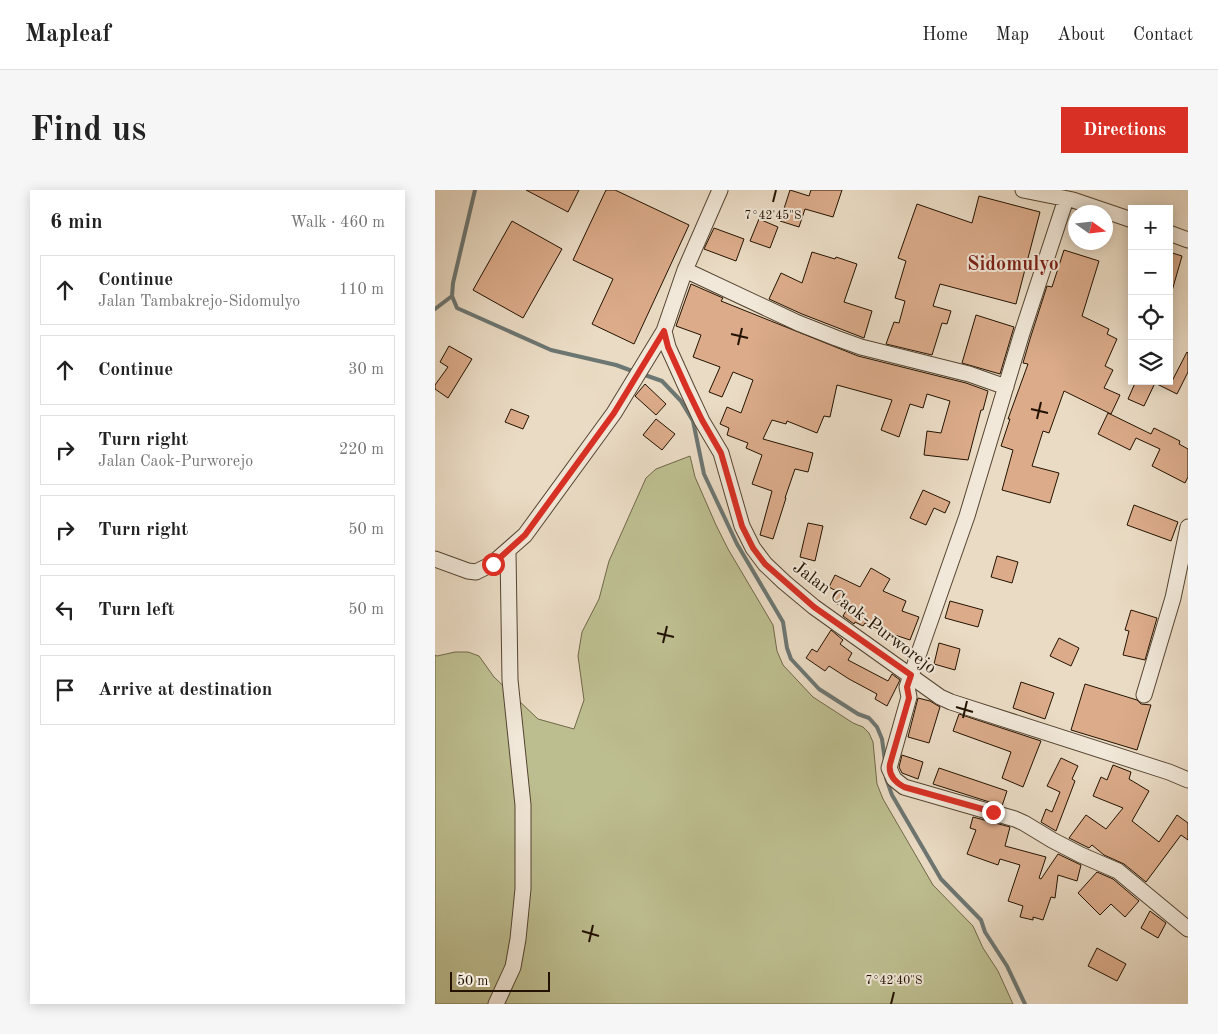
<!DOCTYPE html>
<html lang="en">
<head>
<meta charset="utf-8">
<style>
	body { margin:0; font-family:"Old Standard TT",serif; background:#f6f6f6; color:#222 }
	.controls { position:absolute; right:15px; top:15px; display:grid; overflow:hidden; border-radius:0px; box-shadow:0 2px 12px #0003 }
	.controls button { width:45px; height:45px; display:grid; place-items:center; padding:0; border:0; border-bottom:1px solid #e0e0e0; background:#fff; color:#222; font:25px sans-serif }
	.compass { position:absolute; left:633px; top:15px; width:45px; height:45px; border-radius:50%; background:#fff; box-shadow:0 2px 12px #0003; rotate:104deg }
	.scale { position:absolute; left:15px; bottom:12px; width:100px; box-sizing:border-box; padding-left:5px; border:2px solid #231200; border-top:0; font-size:14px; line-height:18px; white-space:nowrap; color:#231200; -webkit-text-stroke:4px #f1e8d9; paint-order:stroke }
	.stop { position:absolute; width:15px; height:15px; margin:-11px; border:4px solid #d93025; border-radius:50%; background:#fff }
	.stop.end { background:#d93025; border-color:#fff; box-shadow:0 1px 5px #0008 }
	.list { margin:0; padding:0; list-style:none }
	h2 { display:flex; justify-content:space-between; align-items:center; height:65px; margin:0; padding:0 20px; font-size:21px }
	h2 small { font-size:16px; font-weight:400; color:#767676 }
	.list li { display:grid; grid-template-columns:32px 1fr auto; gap:15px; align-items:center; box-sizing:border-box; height:70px; margin:0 10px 10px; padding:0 10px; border:1px solid #e0e0e0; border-radius:0px }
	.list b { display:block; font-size:19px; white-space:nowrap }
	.list p { margin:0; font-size:16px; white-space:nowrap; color:#767676 }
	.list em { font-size:16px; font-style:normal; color:#767676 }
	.icon { flex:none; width:28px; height:28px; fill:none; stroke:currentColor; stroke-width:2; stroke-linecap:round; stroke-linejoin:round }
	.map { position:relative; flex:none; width:753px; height:814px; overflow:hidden; border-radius:0px }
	header { display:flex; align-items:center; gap:30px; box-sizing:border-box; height:70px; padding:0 25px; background:#fff; border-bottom:1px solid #e0e0e0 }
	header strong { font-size:24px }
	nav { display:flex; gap:28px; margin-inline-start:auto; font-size:18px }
	.intro { display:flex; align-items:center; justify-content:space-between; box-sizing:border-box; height:120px; padding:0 30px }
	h1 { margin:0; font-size:35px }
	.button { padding:12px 22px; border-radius:0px; background:#d93025; color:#fff; font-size:18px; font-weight:700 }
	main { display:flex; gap:30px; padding:0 30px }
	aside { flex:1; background:#fff; border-radius:0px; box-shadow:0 2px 12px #0003 }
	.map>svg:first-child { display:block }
	.green { fill:#bdbe90; stroke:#706848 }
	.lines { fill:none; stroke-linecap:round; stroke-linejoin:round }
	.stream { stroke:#6c7672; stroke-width:4 }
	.building { fill:#dbab8a; stroke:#231200 }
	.minor-casing { stroke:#554431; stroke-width:17 }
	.minor { stroke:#f1e8d9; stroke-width:15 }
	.route { stroke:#d93025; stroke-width:6 }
	.ticks { fill:none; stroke:#231200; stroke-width:2 }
	.labels { text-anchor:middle; stroke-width:4; stroke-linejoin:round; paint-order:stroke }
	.street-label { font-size:18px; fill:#231200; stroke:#f1e8d9 }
	.quarter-label { font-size:20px; font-weight:bold; fill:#7a1f14; stroke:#f1e8d9 }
	.ticks-label { font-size:12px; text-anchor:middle; fill:#231200; stroke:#f1e8d9; stroke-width:4; stroke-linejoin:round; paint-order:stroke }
</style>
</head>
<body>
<header>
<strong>Mapleaf</strong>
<nav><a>Home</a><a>Map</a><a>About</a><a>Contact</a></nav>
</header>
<div class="intro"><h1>Find us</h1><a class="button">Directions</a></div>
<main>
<aside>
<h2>6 min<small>Walk · 460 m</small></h2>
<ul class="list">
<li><svg class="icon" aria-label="ahead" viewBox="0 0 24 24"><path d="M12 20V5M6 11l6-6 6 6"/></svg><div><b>Continue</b><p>Jalan Tambakrejo-Sidomulyo</p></div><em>110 m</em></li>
<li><svg class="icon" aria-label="ahead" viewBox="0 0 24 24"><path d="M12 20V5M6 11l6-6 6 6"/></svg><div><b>Continue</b></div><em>30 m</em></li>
<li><svg class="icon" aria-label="right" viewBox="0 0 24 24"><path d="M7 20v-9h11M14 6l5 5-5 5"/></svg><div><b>Turn right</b><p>Jalan Caok-Purworejo</p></div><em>220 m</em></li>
<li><svg class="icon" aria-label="right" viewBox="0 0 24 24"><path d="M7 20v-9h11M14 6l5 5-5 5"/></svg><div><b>Turn right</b></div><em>50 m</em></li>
<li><svg class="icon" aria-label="left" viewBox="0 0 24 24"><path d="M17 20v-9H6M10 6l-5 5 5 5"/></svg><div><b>Turn left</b></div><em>50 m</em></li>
<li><svg class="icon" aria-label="arrive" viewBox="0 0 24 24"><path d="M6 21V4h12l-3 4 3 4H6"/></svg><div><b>Arrive at destination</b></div></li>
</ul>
</aside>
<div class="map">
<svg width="753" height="814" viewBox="0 0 753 814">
	<rect width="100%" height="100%" fill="#eadbc4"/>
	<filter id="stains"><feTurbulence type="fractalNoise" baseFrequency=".004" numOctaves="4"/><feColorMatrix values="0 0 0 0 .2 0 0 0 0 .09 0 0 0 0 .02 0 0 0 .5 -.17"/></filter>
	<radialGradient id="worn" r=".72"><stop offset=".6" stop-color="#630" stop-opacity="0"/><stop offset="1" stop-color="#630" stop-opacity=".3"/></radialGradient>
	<!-- green -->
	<path class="green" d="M255,266L260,287L281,335L293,359L338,435L342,461L348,475L378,507L418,533L428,537L434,543L438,552L442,594L448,609L498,695L538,736L548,758L563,781L578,814H0V465L2,466L20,462H33L44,466L59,487L103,529L139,539L149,510L143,466L147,442L164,409L174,371L211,288L221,279Z"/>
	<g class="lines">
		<!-- stream -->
		<path class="stream" d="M40,0L18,93L17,106L22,118L116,160L181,175L200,182
			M0,119L17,106
			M207,184L227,191L246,211L258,231L269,284L302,354L348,432L352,458L356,469L384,499L423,524L434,528L442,537L447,549L450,571
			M451,588L457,605L506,689L546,730L550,742L572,776L590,814"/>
	</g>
	<!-- building -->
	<path class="building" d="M91,0H144L133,22Z
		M171,0H180L254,35L199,154L157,134L178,89L138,70Z
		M355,0L374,6L376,0H407L398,27L370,19L364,37L345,31Z
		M544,6L605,22L581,114L505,94L498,116L516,121L512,134L507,133L497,165L451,154L459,132L464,133L470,111L460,108L471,71L463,68L482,14L537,33Z
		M324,29L343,37L335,58L315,51Z
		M77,31L127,59L88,128L38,100Z
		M279,38L309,49L301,71L269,59Z
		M629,60L664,71L647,126L674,139L672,144L682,149L670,176L678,180L669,198L685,205L676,224L629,201L614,243L608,241L597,276L624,283L615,313L567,300L578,260L566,256L575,229H573L593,174L588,173L595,149L612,96L617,97Z
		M377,62L400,69L401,67L422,74L409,112L437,121L429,148L367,124L334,109L346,83L367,93Z
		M734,62L747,66L737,101L734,100Z
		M256,94L288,108L286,111L423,166L531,193L553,201L548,220H546L533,270L489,265L492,241L506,243L515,211L492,204L488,218L475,214L464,247L446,240L457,210L402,195L395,227L389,226L382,243L352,231L351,234L337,230L328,249L378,263L373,282L360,279L350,308H351L338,349L325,345L337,301L317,294L327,265L311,258L313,253L292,245L294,238L285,234L292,217L306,223L318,190L298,182L287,207L274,202L285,177L258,167L266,145L241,136Z
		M541,125L579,137L565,184L527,173Z
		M14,156L37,169L13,208L0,199V195L13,177L5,172Z
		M752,162L753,163V182L742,204L720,193L709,216L693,209L701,191H737Z
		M210,194L231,214L221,225L200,206Z
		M76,219L94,226L88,239L70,232Z
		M673,223L716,244L719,238L745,251L744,254L753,259V287L750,293L717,276L725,259L701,248L695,260L663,244Z
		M221,229L240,244L227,260L208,245Z
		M488,300L515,312L510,323L499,318L491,335L475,328Z
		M699,315L743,332L736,351L692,335Z
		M373,333L388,336L380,371L365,367Z
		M562,366L583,372L577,393L556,387Z
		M436,378L455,389L448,401L471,411L467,421L484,427L475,450L457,444L456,445L430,433L428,436L420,432L419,434L408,426L412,419L398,412L403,402L394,397L400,385L425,397Z
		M515,411L548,420L543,437L510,428Z
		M696,420L722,428L710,470L688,465L694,441L690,440Z
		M396,440L408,450L405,454L417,463L413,470L453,491L457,484L465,490L452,516L440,509L442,504L414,489L394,476L390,481L371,468L377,459L382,462Z
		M624,448L644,458L636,476L615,466Z
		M504,453L525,459L520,480L499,474Z
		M586,492L619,503L610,529L578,518Z
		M650,494L702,510L706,514L716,515L702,560L636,540Z
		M483,508L495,511L505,517L494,553L473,547Z
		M524,524L606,551L588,597L567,588L576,562L518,541Z
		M467,565L488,572L483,589L467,583L464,577Z
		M626,568L643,576L637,589L640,591L621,641L606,632L611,619L617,622L625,602L612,596Z
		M678,575L696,582L694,589L714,601L697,631L724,652L742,625L753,633V650L746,645L711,692L689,674L669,665L657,655L654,658L634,648L651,625L671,639L688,618L658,606L666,587L672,590Z
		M504,578L572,601L567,616L498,594Z
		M538,627L575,637L570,656L611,667L604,688L606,689L623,664L646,675L642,691L623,685L620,708L616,707L608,730L598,727V730L585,727L588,716L573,711L585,675L565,669L563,675L532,664L541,640L535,638Z
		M662,682L678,689L704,711L690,727L676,714L665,725L643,703Z
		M715,721L731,733L723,748L706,738Z
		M662,758L691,774L682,791L653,776Z"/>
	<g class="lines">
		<defs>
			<path id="minor" d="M285,0L250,80L229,141L233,157L252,199L267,231L286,263L307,336L318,358L330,374L349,392L379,417L505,507L516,512L734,582L753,590
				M588,0L638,10L697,30
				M631,9L586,146L532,326L472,497L474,507L454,578L459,589L469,597L580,629L589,633L617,650L646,665L683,681L753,739
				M734,43L753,50
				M250,80L363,133L401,148L426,157L534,184L571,197
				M0,369L33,381L41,382L57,374L90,345L179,223L229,141
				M709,505L738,408L753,337
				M61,814L78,777L83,749L88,699V615L75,490L73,362"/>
		</defs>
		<!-- minor casing -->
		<use href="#minor" class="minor-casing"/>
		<!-- minor -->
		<use href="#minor" class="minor"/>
	</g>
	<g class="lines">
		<!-- route -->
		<path class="route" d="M58,374L90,345L179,223L229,141L233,157L252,199L267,230L286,263L307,336L318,358L330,374L379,417L476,485L472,497L474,508L455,574C453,585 460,592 469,597L558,622"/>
	</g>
	<!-- ticks -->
	<path class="ticks" d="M338,12L341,0M296,144L313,148M303,155L307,138M596,219L613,223M602,229L606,212M222,443L239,447M228,453L232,436M521,517L538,522M528,528L532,511M147,741L164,746M154,752L158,735M456,814L459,802"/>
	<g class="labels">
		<!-- street labels -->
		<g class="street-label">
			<text transform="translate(430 427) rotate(37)" y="6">Jalan Caok-Purworejo</text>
		</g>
		<!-- quarter labels -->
		<g class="quarter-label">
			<text x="578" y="80">Sidomulyo</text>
		</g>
	</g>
	<g class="ticks-label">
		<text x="338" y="29">7°42'45"S</text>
		<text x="459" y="794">7°42'40"S</text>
	</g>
	<rect width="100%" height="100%" filter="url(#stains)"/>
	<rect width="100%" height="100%" fill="url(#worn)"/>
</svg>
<div class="controls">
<button>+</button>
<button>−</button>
<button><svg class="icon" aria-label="locate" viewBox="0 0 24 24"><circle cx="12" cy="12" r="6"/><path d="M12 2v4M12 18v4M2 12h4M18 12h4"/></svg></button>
<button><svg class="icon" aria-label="layers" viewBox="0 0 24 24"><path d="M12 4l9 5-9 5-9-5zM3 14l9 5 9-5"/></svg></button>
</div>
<svg class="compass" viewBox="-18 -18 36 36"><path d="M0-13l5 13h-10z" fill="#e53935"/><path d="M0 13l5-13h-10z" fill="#767676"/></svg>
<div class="scale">50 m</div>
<div class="stop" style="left:58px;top:374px"></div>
<div class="stop end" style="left:558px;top:622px"></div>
</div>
</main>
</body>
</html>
